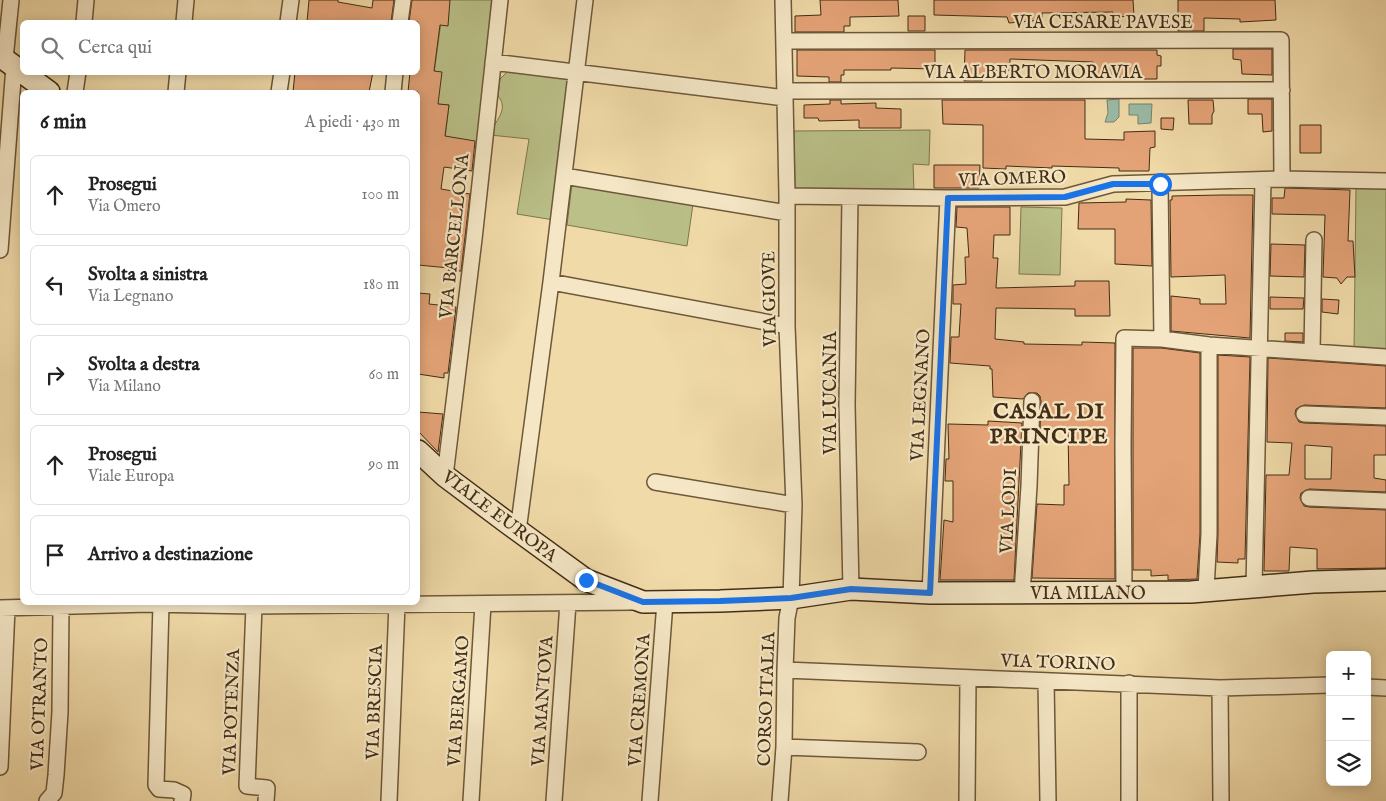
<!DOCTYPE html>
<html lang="it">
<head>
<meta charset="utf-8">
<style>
	body { margin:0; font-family:"IM FELL English",serif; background:#f2f2f2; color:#222 }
	.controls { position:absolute; right:15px; bottom:15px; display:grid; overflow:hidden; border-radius:8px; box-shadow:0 2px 12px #0003 }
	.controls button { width:45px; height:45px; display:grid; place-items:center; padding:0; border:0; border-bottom:1px solid #e0e0e0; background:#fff; color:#222; font:25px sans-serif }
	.stop { position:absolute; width:15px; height:15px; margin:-11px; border:4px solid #1a73e8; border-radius:50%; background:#fff }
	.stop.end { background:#1a73e8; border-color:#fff; box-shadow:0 1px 5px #0008 }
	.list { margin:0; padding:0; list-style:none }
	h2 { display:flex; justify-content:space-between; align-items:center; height:65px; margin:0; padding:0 20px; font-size:21px }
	h2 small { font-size:16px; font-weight:400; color:#767676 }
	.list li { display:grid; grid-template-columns:32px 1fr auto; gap:15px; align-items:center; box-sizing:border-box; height:80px; margin:0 10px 10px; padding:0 10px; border:1px solid #e0e0e0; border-radius:8px }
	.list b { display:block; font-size:19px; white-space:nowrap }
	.list p { margin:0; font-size:16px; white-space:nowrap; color:#767676 }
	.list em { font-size:16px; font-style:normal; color:#767676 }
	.icon { flex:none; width:28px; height:28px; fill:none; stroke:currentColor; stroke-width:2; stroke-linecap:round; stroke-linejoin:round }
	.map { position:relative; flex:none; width:1386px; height:801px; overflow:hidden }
	.search { position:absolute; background:#fff; box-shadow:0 2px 12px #0003; left:20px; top:20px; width:400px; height:55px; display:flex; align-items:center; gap:12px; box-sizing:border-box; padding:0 18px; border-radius:8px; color:#767676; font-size:19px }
	.panel { position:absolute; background:#fff; box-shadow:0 2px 12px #0003; left:20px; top:90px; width:400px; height:515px; border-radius:8px }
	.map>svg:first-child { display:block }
	.green { fill:#bac088; stroke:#7e764e }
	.water { fill:#9abba7; stroke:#77826d }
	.building { fill:#e4a377; stroke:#422d15; fill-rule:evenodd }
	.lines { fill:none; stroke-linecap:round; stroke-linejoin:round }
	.street-casing { stroke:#6e583a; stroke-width:18 }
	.secondary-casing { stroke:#422d15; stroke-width:24 }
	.street { stroke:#f5e7c6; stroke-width:15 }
	.secondary { stroke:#f5e7c6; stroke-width:21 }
	.route { stroke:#1a73e8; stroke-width:6 }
	.labels { text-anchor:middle; stroke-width:4.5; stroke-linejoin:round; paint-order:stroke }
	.street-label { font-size:18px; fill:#422d15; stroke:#f5e7c6 }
	.district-label { font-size:22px; font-weight:bold; letter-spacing:1px; fill:#422d15; stroke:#f5e7c6 }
</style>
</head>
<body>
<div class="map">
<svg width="1386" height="801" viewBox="0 0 1386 801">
	<rect width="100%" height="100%" fill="#f0daa8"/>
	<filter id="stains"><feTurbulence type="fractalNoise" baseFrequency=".004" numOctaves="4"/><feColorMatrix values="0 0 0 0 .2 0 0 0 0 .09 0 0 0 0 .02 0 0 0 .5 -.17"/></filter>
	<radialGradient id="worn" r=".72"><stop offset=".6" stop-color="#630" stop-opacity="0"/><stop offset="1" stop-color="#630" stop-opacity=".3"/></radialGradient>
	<!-- green -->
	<path class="green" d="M444,0H492L477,144L445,138L449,105L430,103Z
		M509,70L569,77L554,220L517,214L529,139L490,135C494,121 510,110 498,96L500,79Z
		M930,130L929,165L913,164L914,192L795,189L794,131Z
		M572,184L693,204L687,246L567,225Z
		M1356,188H1386V351L1354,350Z
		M1021,207L1062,208L1060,275L1019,274Z"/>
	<!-- water -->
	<path class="water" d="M1119,99V117L1114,122H1105L1108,113L1107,100Z
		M1129,104H1152L1151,123L1138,124V115H1129Z"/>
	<!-- building -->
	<path class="building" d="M309,0H338V2L372,8L373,0H394L391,22H307Z
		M412,0H450L448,26L440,25L434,71L442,72L438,104L449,105L445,136L475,141L472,171L444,167L441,189L470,194L461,271H448L449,268L418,265V92H408L410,72H418V22H409Z
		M820,0H898L899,16L850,17V26H844V32H795V16L821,15Z
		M934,0H1133L1134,16L1113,17V12L1042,13V20L1009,23L1007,17L934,15Z
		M1178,0H1275L1276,20L1240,22V19L1204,18V31H1178Z
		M908,16H925V31H908Z
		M1233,49H1272V75L1242,74L1241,60L1233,59Z
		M797,50H935V69L891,68V70H844V75H841V82H829V77L797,76Z
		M965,50H1157V55L1161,56V66H1157V79H1126V77H1093V62L1010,59V70L988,71V77L982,76V81H964Z
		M295,72H373L369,92H293Z
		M1248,99H1272V131L1263,132L1262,114H1248Z
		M830,100H841V104L876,103V108L901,109V128H859V120L819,121L818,118H804V105L830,104Z
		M942,100H1085V139L1124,140V132L1155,131V147L1150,148L1149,171H1119V168L1052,166V168L1006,166V169L983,168V125L943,124Z
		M1188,100H1213L1214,111L1212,115V124H1189Z
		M1161,118H1174L1173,130L1161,129Z
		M1300,125H1321V153H1300Z
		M934,165H980L979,188H934Z
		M1285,188L1350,190L1348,241H1353L1355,277H1347L1341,284L1337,278L1323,277L1325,215L1272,214V198H1284Z
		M1221,195H1253L1250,338L1171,331V296L1200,299V304H1226L1225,275L1171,277L1170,200H1172V196Z
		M1126,199L1151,200L1152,266L1115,264V229H1078L1079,203L1126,202Z
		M957,207H1010V235H994L993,258H998L996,288L1075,286V281H1109L1110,316H1075V309L996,308L995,339L1024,342V344L1082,345V342L1115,343V579L1032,578L1037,504L1064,505V485H1069L1068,431L1040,430L1041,401L1040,396L1037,393H1028L1023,399L993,397L992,369H990V366L950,363L951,337H959L961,304H953V285L966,284L965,257H969L967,228L956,227Z
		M1271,244L1305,245L1304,277L1270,276Z
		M418,293L430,294L429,304L456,307L448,373H444V378L418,374Z
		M1270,297L1304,298L1303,309H1270Z
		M1322,299L1339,300L1338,314L1322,312Z
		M1285,333H1303V342L1285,341Z
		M1133,348H1161L1200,353V534L1197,579L1168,580V575L1151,576V570H1133Z
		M1218,355L1250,357L1245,559H1238V563L1217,562L1218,534Z
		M1268,358L1386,366V408L1304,405L1296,409L1295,414L1299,422L1304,423L1386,426V455H1374V478L1386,480V492L1309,489L1301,493L1300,498L1304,506L1309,507L1386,510V568L1317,569V549L1290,547L1289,571H1264L1266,475H1289L1292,443L1267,442ZM1305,445L1332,447L1331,479H1305Z
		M418,412L443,414L438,452L418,431Z
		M988,421L1022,423L1014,580H940L944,520L953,522V481H945L946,459H949L948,424L988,425Z"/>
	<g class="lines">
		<defs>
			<path id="street" d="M84,22L86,0
				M184,22L186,0
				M288,22L291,0
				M400,22L403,0
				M785,41L1281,40L1282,179
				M5,59L11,0
				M493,62L785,98
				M785,91L1282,90
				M75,92L78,72
				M176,92L178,72
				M279,92L282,72
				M393,92L395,72
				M564,176L787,213
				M1160,184L1162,339
				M787,196L948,198L1065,197L1113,184L1282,179L1386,181
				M850,197L847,405L851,589
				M0,250L14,66
				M551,282L787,326
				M1312,352L1314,240
				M1304,414L1386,417
				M445,476L474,239L500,0
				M655,482L794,505
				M1309,498L1386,501
				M518,531L551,282L585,0
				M1254,587L1263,181
				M1206,590L1209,534V345
				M930,593L948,198
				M1124,593L1123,445L1124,338L1162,339L1209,345L1386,357
				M1022,594L1029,486L1032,401
				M161,604L156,785L159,789L174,790L183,794L182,801
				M254,606L247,786L267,788L266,801
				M0,608L149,604L254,606L633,602
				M785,670L1220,688L1330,685
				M1046,681L1048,801
				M1129,683V801
				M1367,687L1386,688
				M1220,688L1221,801
				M784,747L918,752
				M0,767L7,608
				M47,801L54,793L56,775L60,712L61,605
				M389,801L397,604
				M471,801L483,604
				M554,801L568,603
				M650,801L665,602
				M780,801L784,747L785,670L787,618L791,598L794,505L787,326V196L783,0
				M967,801L968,678"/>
			<path id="secondary" d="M0,56L49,92
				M418,451L445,476L505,521L586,580L643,602L720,601L791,598L851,589L930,593L1191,592L1313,582L1386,580"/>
		</defs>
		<!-- street casing -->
		<use href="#street" class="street-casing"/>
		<!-- secondary casing -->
		<use href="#secondary" class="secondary-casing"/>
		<!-- street -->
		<use href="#street" class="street"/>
		<!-- secondary -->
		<use href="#secondary" class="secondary"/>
	</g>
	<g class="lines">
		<!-- route -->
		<path class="route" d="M586,580L643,602L720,601L791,598L851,589L930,593L948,198L1065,197L1113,184H1160"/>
	</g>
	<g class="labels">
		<!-- street labels -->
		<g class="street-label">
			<text x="1103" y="28">VIA CESARE PAVESE</text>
			<text x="1033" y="78">VIA ALBERTO MORAVIA</text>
			<text transform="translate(1012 178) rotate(-2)" y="6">VIA OMERO</text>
			<text transform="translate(454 236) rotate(-84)" y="6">VIA BARCELLONA</text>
			<text transform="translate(769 299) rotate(-91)" y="6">VIA GIOVE</text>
			<text transform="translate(830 393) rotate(-90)" y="6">VIA LUCANIA</text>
			<text transform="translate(920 395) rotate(-87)" y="6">VIA LEGNANO</text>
			<text transform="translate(1008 511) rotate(-87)" y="6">VIA LODI</text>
			<text transform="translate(500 516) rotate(37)" y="6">VIALE EUROPA</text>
			<text x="1088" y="599">VIA MILANO</text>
			<text transform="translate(1058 662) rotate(2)" y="6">VIA TORINO</text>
			<text transform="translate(766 699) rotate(-88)" y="6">CORSO ITALIA</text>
			<text transform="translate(639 700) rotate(-86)" y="6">VIA CREMONA</text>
			<text transform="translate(458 701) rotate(-86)" y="6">VIA BERGAMO</text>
			<text transform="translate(542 701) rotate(-86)" y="6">VIA MANTOVA</text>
			<text transform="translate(374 702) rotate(-88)" y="6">VIA BRESCIA</text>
			<text transform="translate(39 704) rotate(-88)" y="6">VIA OTRANTO</text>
			<text transform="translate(231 712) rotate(-88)" y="6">VIA POTENZA</text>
		</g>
		<!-- district labels -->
		<g class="district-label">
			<text x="1049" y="418">CASAL DI<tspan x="1049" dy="25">PRINCIPE</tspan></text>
		</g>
	</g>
	<rect width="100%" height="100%" filter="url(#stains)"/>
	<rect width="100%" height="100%" fill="url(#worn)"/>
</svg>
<div class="controls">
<button>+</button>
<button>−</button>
<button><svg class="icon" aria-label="layers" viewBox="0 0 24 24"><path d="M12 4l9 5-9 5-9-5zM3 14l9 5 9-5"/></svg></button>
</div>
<div class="stop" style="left:1160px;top:184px"></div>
<div class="stop end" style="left:586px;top:580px"></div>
<div class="search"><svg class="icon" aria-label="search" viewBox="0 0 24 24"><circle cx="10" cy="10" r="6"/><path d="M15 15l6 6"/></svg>Cerca qui</div>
<section class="panel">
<h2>6 min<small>A piedi · 430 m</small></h2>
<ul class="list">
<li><svg class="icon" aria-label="ahead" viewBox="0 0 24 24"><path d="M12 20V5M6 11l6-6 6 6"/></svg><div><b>Prosegui</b><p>Via Omero</p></div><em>100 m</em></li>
<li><svg class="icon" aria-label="left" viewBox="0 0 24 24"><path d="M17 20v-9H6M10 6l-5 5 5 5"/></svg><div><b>Svolta a sinistra</b><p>Via Legnano</p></div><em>180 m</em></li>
<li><svg class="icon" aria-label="right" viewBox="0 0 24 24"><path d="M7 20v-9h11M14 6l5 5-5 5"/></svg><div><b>Svolta a destra</b><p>Via Milano</p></div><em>60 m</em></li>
<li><svg class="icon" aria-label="ahead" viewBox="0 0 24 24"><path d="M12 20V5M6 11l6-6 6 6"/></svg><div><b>Prosegui</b><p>Viale Europa</p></div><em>90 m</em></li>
<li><svg class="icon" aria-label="arrive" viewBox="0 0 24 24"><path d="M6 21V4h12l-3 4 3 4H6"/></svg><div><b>Arrivo a destinazione</b></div></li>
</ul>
</section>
</div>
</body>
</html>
